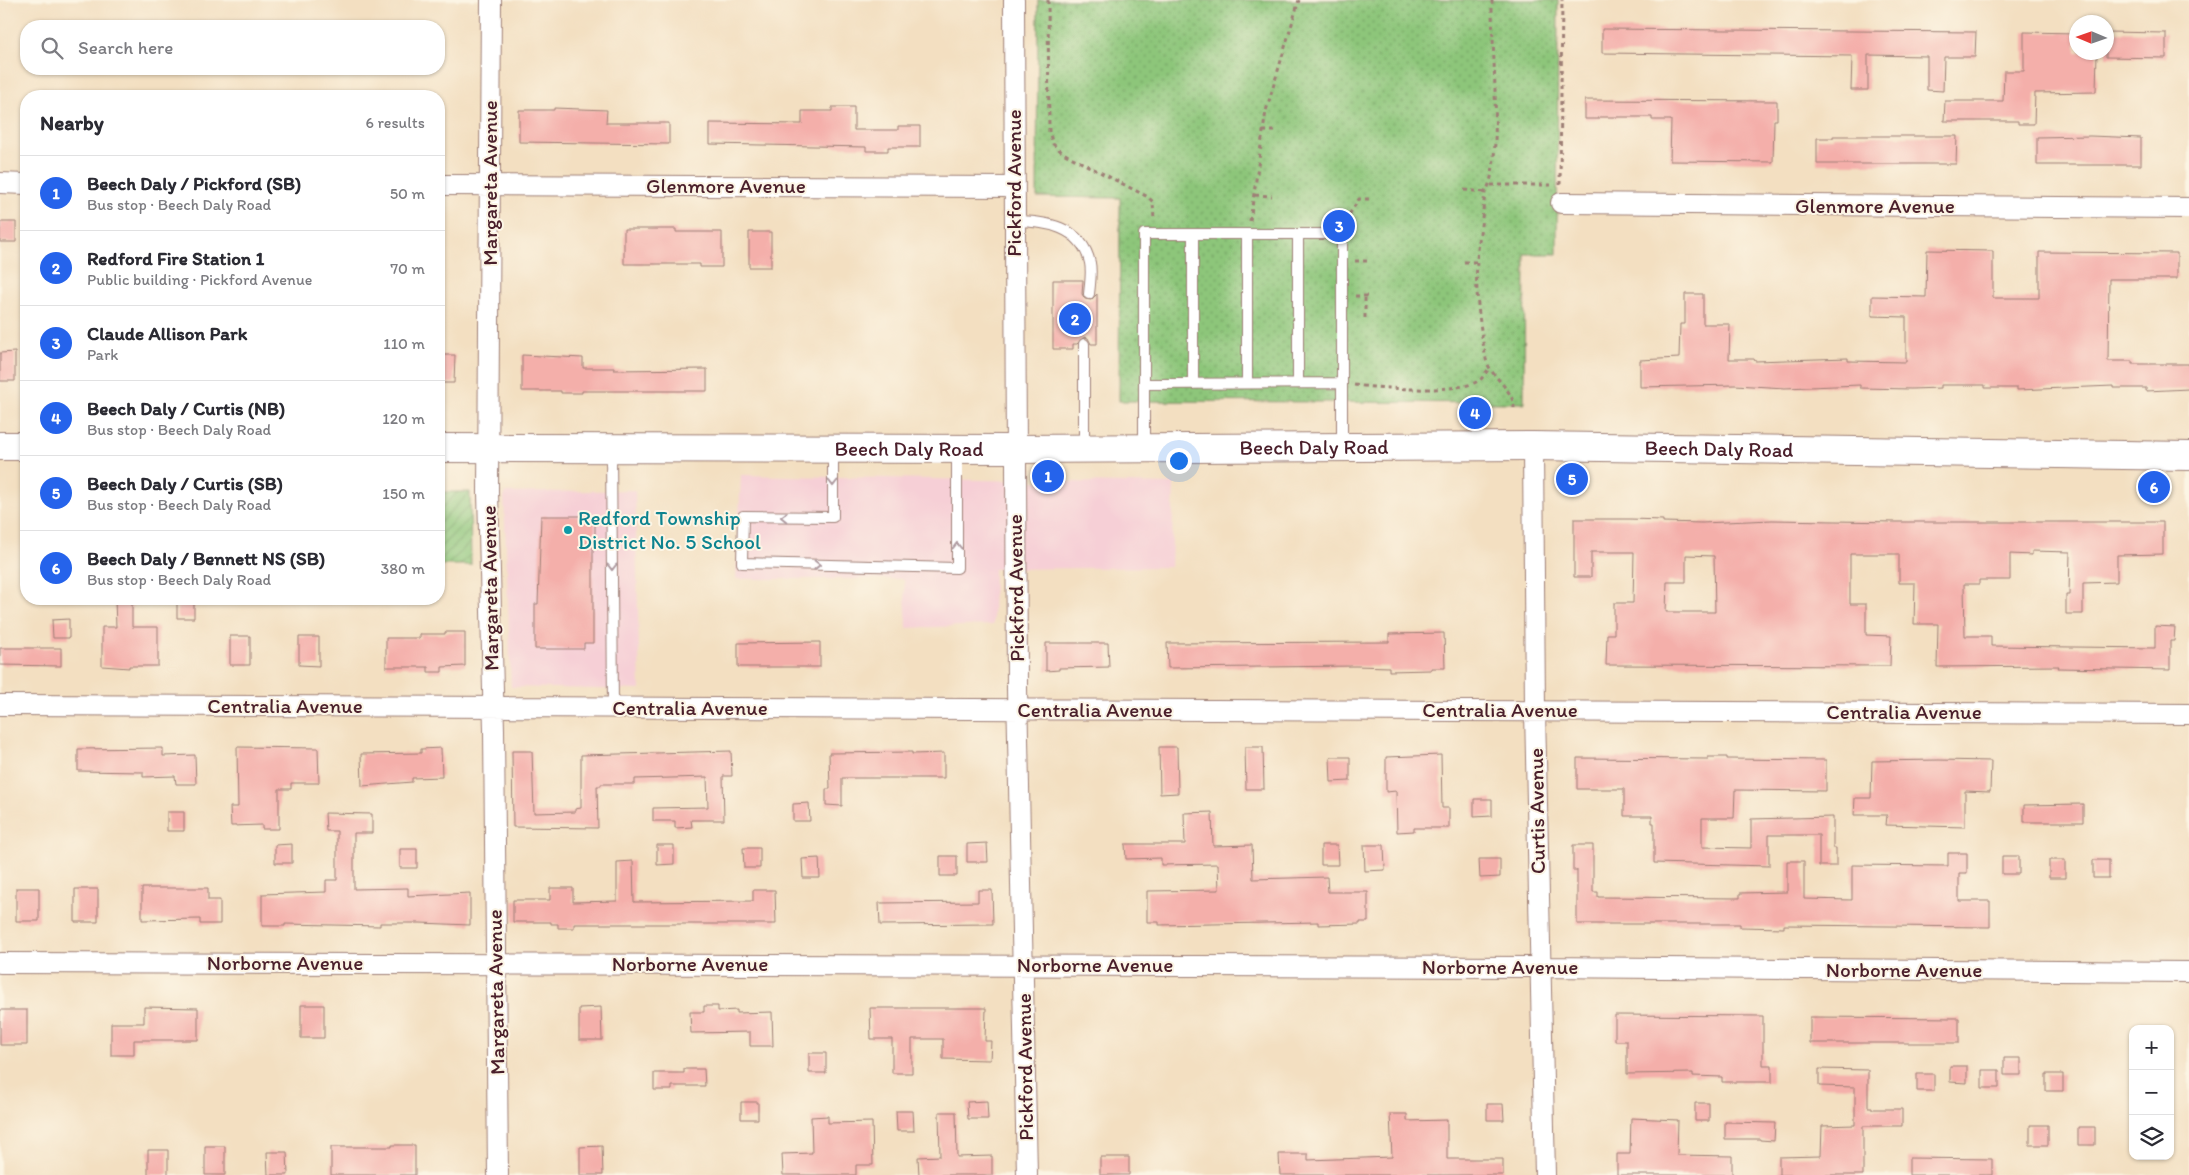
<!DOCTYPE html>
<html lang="en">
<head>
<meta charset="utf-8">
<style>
	body { margin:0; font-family:Itim,sans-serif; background:#f2f2f3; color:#2b2b33 }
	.controls { position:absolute; right:15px; bottom:15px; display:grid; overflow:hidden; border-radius:10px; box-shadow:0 1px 4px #0004 }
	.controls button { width:45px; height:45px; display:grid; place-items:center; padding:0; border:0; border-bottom:1px solid #e1e1e2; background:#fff; color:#2b2b33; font:25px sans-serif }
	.compass { position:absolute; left:2069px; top:15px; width:45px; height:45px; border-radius:50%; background:#fff; box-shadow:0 1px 4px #0004; rotate:272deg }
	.you { position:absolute; left:1178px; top:460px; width:18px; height:18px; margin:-12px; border:4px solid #fff; border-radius:50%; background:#1a73e8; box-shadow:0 0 0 8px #1a73e833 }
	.badge { display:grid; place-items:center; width:32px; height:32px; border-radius:50%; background:#2563eb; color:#fff; font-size:16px; font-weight:700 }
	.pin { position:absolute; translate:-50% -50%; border:2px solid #fff; box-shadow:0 1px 5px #0006 }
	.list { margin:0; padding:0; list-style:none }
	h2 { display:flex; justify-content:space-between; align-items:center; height:65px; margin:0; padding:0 20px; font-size:21px }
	h2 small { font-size:16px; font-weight:400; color:#7c7c81 }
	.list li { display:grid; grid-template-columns:32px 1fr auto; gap:15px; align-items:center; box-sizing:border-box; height:75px; padding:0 20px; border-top:1px solid #e1e1e2 }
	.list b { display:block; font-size:19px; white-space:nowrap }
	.list p { margin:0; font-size:16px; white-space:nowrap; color:#7c7c81 }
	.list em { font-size:16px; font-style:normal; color:#7c7c81 }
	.icon { flex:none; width:28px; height:28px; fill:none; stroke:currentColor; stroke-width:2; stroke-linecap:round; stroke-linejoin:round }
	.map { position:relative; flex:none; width:2189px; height:1175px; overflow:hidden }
	.search { position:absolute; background:#fff; box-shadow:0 1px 4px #0004; left:20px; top:20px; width:425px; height:55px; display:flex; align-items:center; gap:12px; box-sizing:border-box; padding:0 18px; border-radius:20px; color:#7c7c81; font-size:19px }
	.panel { position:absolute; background:#fff; box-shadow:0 1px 4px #0004; left:20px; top:90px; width:425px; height:515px; border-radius:20px }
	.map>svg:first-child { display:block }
	.built { fill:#f6cfd6 }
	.park { fill:url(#park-dots); stroke:#6c7252 }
	.garden { fill:url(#garden-furrows); stroke:#6c7252 }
	.building { fill:#f4afaa; fill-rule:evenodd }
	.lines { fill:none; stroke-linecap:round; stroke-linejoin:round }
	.service-casing { stroke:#9e7f76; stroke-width:12 }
	.minor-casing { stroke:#9e7f76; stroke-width:22 }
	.secondary-casing { stroke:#9e7f76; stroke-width:30 }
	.path { stroke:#9e7f76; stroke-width:3; stroke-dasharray:4 4; stroke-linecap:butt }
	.service { stroke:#fff; stroke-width:10 }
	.minor { stroke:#fff; stroke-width:20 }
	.secondary { stroke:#fff; stroke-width:28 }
	.oneway { stroke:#ae9aa0 }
	.culture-dot { fill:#0f9aa8; stroke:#fcf5e5; stroke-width:2 }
	.labels { text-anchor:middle; stroke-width:4; stroke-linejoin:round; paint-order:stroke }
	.street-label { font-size:21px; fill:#4a1f2b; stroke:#fcf5e5 }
	.culture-label { font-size:21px; fill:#0d838f; stroke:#fcf5e5; text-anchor:start }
</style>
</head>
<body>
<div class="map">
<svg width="2189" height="1175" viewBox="0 0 2189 1175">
	<defs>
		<pattern id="park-dots" width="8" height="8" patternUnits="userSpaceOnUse" patternTransform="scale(1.25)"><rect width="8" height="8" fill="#8dc67a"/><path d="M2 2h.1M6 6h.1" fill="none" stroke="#75a064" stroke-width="1.8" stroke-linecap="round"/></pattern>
		<pattern id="garden-furrows" width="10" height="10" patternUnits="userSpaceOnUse" patternTransform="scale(1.25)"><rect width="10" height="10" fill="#8dc67a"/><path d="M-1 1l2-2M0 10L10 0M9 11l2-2" fill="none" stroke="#75a064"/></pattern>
	</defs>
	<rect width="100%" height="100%" fill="#fcf5e5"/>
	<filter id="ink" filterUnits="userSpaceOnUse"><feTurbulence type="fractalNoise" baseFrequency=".02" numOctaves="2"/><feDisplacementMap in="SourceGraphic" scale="10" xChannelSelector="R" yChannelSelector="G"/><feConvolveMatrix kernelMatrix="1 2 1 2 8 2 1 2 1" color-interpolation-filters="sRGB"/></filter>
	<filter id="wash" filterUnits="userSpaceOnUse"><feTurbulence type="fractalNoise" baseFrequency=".0096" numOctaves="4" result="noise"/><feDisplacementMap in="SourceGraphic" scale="20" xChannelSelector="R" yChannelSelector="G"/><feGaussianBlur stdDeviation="1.12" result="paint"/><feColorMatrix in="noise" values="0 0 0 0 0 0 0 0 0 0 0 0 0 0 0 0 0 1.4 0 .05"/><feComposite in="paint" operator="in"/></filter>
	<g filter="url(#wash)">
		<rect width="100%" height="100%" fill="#f3dfc1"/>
		<!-- built -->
		<path class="built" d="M741,475L1174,484L1171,567L994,569L993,625L907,628L904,579H736Z
			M635,490L640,690L511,687L504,493Z"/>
		<!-- park -->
		<path class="park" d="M1038,0H1558L1557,254H1525L1524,403L1119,401L1120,198L1037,197Z"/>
		<!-- garden -->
		<path class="garden" d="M439,492H470L471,565H439Z"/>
		<g id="blocks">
			<!-- building -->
			<path class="building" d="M1602,29L1976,32L1975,57H1944L1943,91L1927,90V56L1868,55V90H1851L1852,56L1602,53Z
				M2024,32L2076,33V52H2097L2096,92L2035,93L2034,124H2018V121H1944L1945,101H2003L2004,71H2024Z
				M2106,32L2166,33V58L2106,57Z
				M1585,100L1777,101V120H1774L1773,162L1670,161L1671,120H1652V117H1599V119H1585Z
				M832,107H854V130H898V126H920V147H888V151H866V147L710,144V123L802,124V111H832Z
				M554,108L607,110L606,123H669V144L519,142V110H554Z
				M1833,136H1957L1956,164H1817V138H1833Z
				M2090,136L2141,138V165H2037V137Z
				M0,222H16V242H0Z
				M624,229H676V232H722V267H700V264H624Z
				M749,232H771V267H749Z
				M1927,250L1993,251V298H2039V252L2177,253V279H2109L2108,361H2132V364H2189V389L2146,391V388H2113V386L2017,390V388H1985V385H1941V388L1911,389L1860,388V385L1785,388L1735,385L1640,387V360L1679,358L1680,324H1685V294H1703V324H1730L1729,359H1754L1755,361L1848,358V361L1906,362V317L1872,316V296L1926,297Z
				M1053,280H1083L1082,294L1085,299L1091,300L1097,294V344H1091L1088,338L1084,337L1077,344H1073V349H1053Z
				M15,352V381H0V353Z
				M439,355H455L454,383H439Z
				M522,355L583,358V368H614V370L707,369V391H582V393H561V391H522Z
				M541,516H595V544H593V643H584V649H535V604H538Z
				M1574,519H1630L1663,520V522L1702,523L1772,520L1896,522H2163V554L2117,555V582L2083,583V614H2066V595H2069L2070,552L2032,551V555L2010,554V580H1979V584H1964L1965,636H1991V646L2155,648V626L2175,627L2174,641H2170V670L2058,668L2059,666L1937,667L1938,624H1914L1915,583H1899V554H1850V604H1866V635L1891,636L1890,666L1606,665L1607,634H1614V603H1633L1634,552H1591V577H1574ZM1686,555L1714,556L1715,612H1666L1667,582H1686Z
				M115,599H132V627H158V666H129V668L102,666V627H116Z
				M177,599H194V618H177Z
				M69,619V638H53L52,620Z
				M445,632H465V666L442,667V672H428V667H386V638H420V634H445Z
				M1444,633L1445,668H1431V670L1389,671V667L1356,666L1168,668L1167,643L1389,642V634Z
				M230,636H250V665H230Z
				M299,637H319V666L299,665Z
				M820,642V667H738V643Z
				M1046,643H1108L1109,667L1059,668V670L1046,671Z
				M0,648H61V666L0,665Z
				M237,747L318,748L319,783H291V789H279V829H262V825L231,826L230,807H238Z
				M1159,747H1177L1178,793L1160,794Z
				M1245,747H1263L1264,789H1246Z
				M163,748V756L195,755L196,784H176L175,776L143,777V772L78,771V749Z
				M441,748L442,777L412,778V782L362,786L361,754L421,753V749Z
				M512,751H532L534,813L575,812V809L581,808V755L731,751L732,776H723L724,820H691L692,827L675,828V821H653V808L708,807L707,777L635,779V784H601V786H597L598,828L513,827Z
				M912,752V754L944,753V778H842V806L826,805V789H830L829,753Z
				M1441,755L1442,808H1449V828H1414V831L1397,832L1396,791L1386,792V757Z
				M1330,757H1350V781L1331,782Z
				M1708,757H1727V759L1826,760V791L1735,790L1734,818H1702V847L1751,848V819L1833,817V848H1836V866H1819V835H1769V866L1654,863V823H1652V816H1624V789H1577V758L1708,759Z
				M1939,760L1991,761L1990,792L1965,791V827L1886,825L1887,815H1854L1855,798H1871L1872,761Z
				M1474,799H1492V816L1474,817Z
				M809,803L810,821H793V804Z
				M2083,804V822H2024V805Z
				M167,812H184V831H167Z
				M1212,812L1213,846L1252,845L1253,879L1327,877L1328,892H1368V922H1360V924L1318,925V922L1159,925V922H1147V891L1219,890L1218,864L1161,865V858L1126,859L1125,844H1185L1184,813Z
				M325,813L372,814V833H354V889L408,888V896L470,893V925L420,923H380V926L285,924V926H262V894L326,892V880H337V831H326Z
				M987,843L988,862H967V844Z
				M292,844V863H275V845Z
				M657,845H674V864L657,865Z
				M1321,845H1337L1338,865H1321Z
				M1364,845H1384L1385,870L1365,871Z
				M1573,845H1593V892H1598V897L1740,898V893L1787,892V861H1804V899L1852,900V865L1948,866V853H1967V873H1959V901H1990V927L1784,925V928L1740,927V924H1577V870H1573Z
				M743,848H760V868H744Z
				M400,849H417V868H400Z
				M940,856H957V876H940Z
				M2002,856H2019V874H2002Z
				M819,858L820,878H803L802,859Z
				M1479,859H1500V877L1480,878Z
				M2049,860H2065V878H2049Z
				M2093,860H2109V878H2093Z
				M633,861L634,902L753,901V890H775L776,924H574V928H558V924H551V922H513V900H550V888H573V902L617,901V862Z
				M16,888H39V921H16Z
				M142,888H208V900H220V924H200V919L142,920Z
				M75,889H98V922H75Z
				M978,890H992L993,924L880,925L879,903L978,902Z
				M301,1005H324V1038H301Z
				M704,1006H718V1011L737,1010V1013L772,1012L773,1046H750V1032L691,1033L690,1012H704Z
				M144,1007L198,1008V1040H134V1055H111V1023H144Z
				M601,1007L602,1040H579V1008Z
				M870,1008H986L985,1041H991L990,1060L943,1059V1039H912V1073H892V1039H871Z
				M0,1010H27V1045H0Z
				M1615,1015L1763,1016V1065H1772V1082H1722V1077L1693,1076V1073L1627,1074V1041H1615Z
				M1810,1017L1959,1018V1043H1810Z
				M809,1053H826V1073H809Z
				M2004,1058H2021V1075H2004Z
				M1950,1066H1967V1083L1950,1082Z
				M684,1069H704L705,1086H672V1090H654V1073H684Z
				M1819,1069L1868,1070V1107H1872V1109H1902V1126H1863V1175H1779V1157L1821,1156L1822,1126L1855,1125V1087L1819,1086Z
				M1982,1070H1999V1088H1982Z
				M1917,1074H1934V1091H1917Z
				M2046,1074H2063V1091H2046Z
				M987,1101L988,1119H968L967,1102Z
				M741,1102H758V1119H741Z
				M1695,1103H1709V1121H1695Z
				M1487,1104H1503L1504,1120H1487Z
				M896,1111H913L914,1131H897Z
				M939,1112H956L957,1157L992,1156V1175H919L918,1157L940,1156Z
				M1390,1114H1407V1121L1447,1120V1159H1503V1175H1280L1279,1154H1308V1160L1392,1157Z
				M828,1116V1123L872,1122L873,1165H856V1175H783L782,1154L812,1153L811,1117Z
				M1631,1118L1678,1120L1677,1155L1732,1156V1175H1617V1154H1630Z
				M1725,1122L1775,1123L1774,1141L1760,1140V1139H1725Z
				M2030,1125H2048V1145H2030Z
				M2078,1127H2095V1145H2078Z
				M392,1145H415V1175H331V1147H392Z
				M205,1146H225V1175H205Z
				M602,1146L603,1175H580V1147Z
				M148,1150H168V1175H148Z
				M267,1152H287L288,1175H268Z
				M1100,1157H1129V1175H1100Z
				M1909,1158L1992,1159V1175H1909Z"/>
		</g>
	</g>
	<g filter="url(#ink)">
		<use href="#blocks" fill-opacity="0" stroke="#9e7f76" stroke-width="1"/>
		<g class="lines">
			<defs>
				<path id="service" d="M1014,221C1045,221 1082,226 1090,263C1092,272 1090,284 1089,294
					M1193,234V384
					M1247,234V383
					M1298,234V383
					M1144,384L1342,383
					M1144,447V234H1342V446
					M1084,448V344
					M611,449L613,707
					M833,450V517L743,516L742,563L957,568V449"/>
				<path id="minor" d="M491,0L488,492L494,730L498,1175
					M1014,0L1017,689L1027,1175
					M0,183L26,184
					M439,185L1014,187
					M1561,203L2189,208
					M1533,446L1535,711L1545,1175
					M0,705L2189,714
					M0,963L1540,967L2189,972"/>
				<g id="secondary">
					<path d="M0,446H26"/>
					<path id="s1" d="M439,448L1014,449L1533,446L2189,456"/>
				</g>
			</defs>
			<!-- service casing -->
			<use href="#service" class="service-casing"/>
			<!-- minor casing -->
			<use href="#minor" class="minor-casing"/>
			<!-- secondary casing -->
			<use href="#secondary" class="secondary-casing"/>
			<!-- path -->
			<path class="path" d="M1048,0L1049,132L1053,144L1063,153L1148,197L1153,202L1154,221
				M1492,0C1491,36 1504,169 1485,192C1483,214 1479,237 1477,260C1475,292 1480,328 1486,359C1490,377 1514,389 1514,408
				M1263,131H1275
				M1491,185H1555
				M1560,185L1562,0
				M1464,190L1485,192
				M1255,195L1272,196
				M1250,221L1266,111L1299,0
				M1345,221L1359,199H1370
				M1355,261H1370
				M1464,262H1477
				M1355,296H1370
				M1365,318V296
				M1354,385C1378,388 1464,395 1481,379C1484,376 1487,371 1490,367"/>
			<!-- service -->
			<use href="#service" class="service"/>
			<!-- minor -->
			<use href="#minor" class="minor"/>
			<!-- secondary -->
			<use href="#secondary" class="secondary"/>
		</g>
		<!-- one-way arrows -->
		<defs><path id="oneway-chevron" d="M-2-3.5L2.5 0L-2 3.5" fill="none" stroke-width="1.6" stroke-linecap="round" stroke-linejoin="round" transform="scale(1.25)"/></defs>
		<g class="oneway">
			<use href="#oneway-chevron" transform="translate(833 483) rotate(90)"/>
			<use href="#oneway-chevron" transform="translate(784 517) rotate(-179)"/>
			<use href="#oneway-chevron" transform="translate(957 546) rotate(-90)"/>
			<use href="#oneway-chevron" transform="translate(817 565) rotate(1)"/>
			<use href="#oneway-chevron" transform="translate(612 567) rotate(90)"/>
		</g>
	</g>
	<!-- markers -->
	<circle class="culture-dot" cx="568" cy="530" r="5"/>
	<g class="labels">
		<!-- street labels -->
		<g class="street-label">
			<text transform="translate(490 183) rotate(-90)" y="7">Margareta Avenue</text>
			<text transform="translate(1014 183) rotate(-90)" y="7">Pickford Avenue</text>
			<text x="726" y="193">Glenmore Avenue</text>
			<text x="1875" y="213">Glenmore Avenue</text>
			<text dy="7" stroke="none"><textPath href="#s1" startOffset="875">Beech Daly Road</textPath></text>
			<text dy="7" stroke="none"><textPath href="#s1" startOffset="470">Beech Daly Road</textPath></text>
			<text dy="7" stroke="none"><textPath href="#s1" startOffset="1280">Beech Daly Road</textPath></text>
			<text transform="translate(490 588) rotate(-91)" y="7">Margareta Avenue</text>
			<text transform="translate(1016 588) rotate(-91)" y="7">Pickford Avenue</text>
			<text x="285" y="713">Centralia Avenue</text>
			<text x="690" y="715">Centralia Avenue</text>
			<text x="1095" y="717">Centralia Avenue</text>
			<text x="1500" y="717">Centralia Avenue</text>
			<text x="1904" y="719">Centralia Avenue</text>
			<text transform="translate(1537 811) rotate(-91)" y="7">Curtis Avenue</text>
			<text x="285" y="970">Norborne Avenue</text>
			<text x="690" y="971">Norborne Avenue</text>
			<text x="1095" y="972">Norborne Avenue</text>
			<text x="1500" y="974">Norborne Avenue</text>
			<text x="1904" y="977">Norborne Avenue</text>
			<text transform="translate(496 992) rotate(-91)" y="7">Margareta Avenue</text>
			<text transform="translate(1025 1067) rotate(-91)" y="7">Pickford Avenue</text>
		</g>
		<!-- culture labels -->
		<g class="culture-label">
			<text x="578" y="525">Redford Township<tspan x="578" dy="24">District No. 5 School</tspan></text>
		</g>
	</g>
</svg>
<div class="controls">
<button>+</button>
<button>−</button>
<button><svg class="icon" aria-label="layers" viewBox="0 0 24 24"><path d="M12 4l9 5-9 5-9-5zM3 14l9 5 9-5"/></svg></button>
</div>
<svg class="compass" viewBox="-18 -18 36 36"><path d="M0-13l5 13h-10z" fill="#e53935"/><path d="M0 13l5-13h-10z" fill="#7c7c81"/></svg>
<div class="you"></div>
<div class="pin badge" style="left:1048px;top:476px">1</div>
<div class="pin badge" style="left:1075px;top:319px">2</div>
<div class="pin badge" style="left:1339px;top:226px">3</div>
<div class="pin badge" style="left:1475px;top:413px">4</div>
<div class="pin badge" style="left:1572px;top:479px">5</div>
<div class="pin badge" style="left:2154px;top:487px">6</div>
<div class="search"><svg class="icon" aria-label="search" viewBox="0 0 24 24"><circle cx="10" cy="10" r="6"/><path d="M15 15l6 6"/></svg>Search here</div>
<section class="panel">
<h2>Nearby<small>6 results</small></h2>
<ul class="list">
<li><span class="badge">1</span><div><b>Beech Daly / Pickford (SB)</b><p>Bus stop · Beech Daly Road</p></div><em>50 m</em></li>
<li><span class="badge">2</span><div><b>Redford Fire Station 1</b><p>Public building · Pickford Avenue</p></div><em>70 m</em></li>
<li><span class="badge">3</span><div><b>Claude Allison Park</b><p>Park</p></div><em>110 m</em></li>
<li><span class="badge">4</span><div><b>Beech Daly / Curtis (NB)</b><p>Bus stop · Beech Daly Road</p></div><em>120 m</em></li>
<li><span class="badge">5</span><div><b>Beech Daly / Curtis (SB)</b><p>Bus stop · Beech Daly Road</p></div><em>150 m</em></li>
<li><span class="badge">6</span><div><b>Beech Daly / Bennett NS (SB)</b><p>Bus stop · Beech Daly Road</p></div><em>380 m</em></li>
</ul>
</section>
</div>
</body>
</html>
